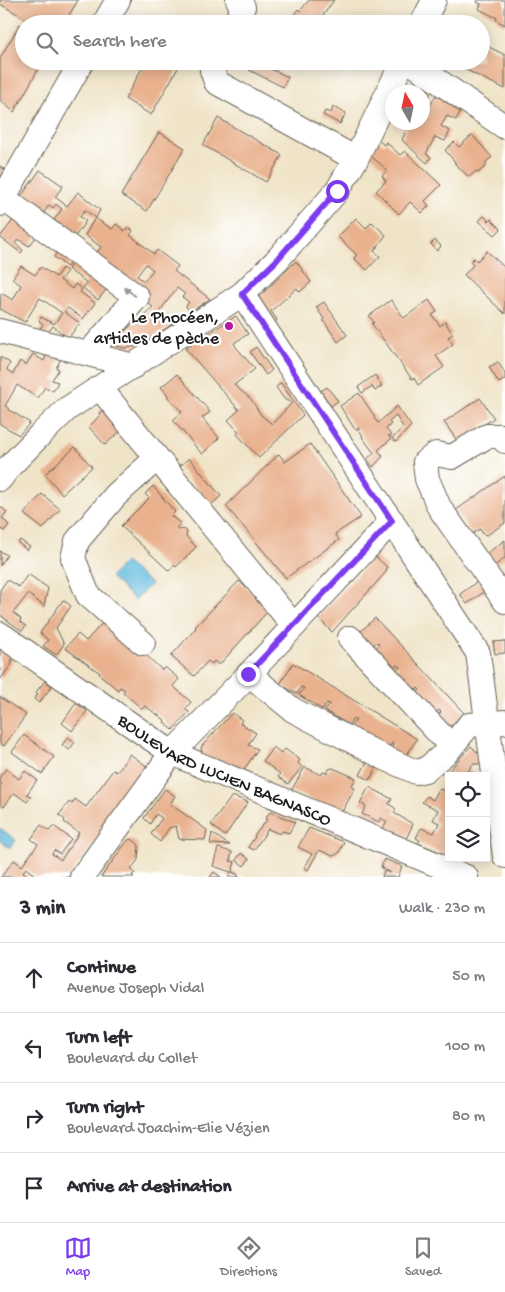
<!DOCTYPE html>
<html lang="en">
<head>
<meta charset="utf-8">
<style>
	body { margin:0; font-family:"Gochi Hand",sans-serif; background:#f7f7f7; color:#2b2b33 }
	.controls { position:absolute; right:15px; bottom:15px; display:grid; overflow:hidden; border-radius:0px; box-shadow:0 2px 12px #0003 }
	.controls button { width:45px; height:45px; display:grid; place-items:center; padding:0; border:0; border-bottom:1px solid #e1e1e2; background:#fff; color:#2b2b33; font:25px sans-serif }
	.compass { position:absolute; left:385px; top:85px; width:45px; height:45px; border-radius:50%; background:#fff; box-shadow:0 2px 12px #0003; rotate:351deg }
	.stop { position:absolute; width:15px; height:15px; margin:-11px; border:4px solid #7c3aed; border-radius:50%; background:#fff }
	.stop.end { background:#7c3aed; border-color:#fff; box-shadow:0 1px 5px #0008 }
	.list { margin:0; padding:0; list-style:none }
	h2 { display:flex; justify-content:space-between; align-items:center; height:65px; margin:0; padding:0 20px; font-size:21px }
	h2 small { font-size:16px; font-weight:400; color:#7c7c81 }
	.list li { display:grid; grid-template-columns:32px 1fr auto; gap:15px; align-items:center; box-sizing:border-box; height:70px; padding:0 20px; border-top:1px solid #e1e1e2 }
	.list b { display:block; font-size:19px; white-space:nowrap }
	.list p { margin:0; font-size:16px; white-space:nowrap; color:#7c7c81 }
	.list em { font-size:16px; font-style:normal; color:#7c7c81 }
	.icon { flex:none; width:28px; height:28px; fill:none; stroke:currentColor; stroke-width:2; stroke-linecap:round; stroke-linejoin:round }
	.map { position:relative; flex:none; width:505px; height:877px; overflow:hidden }
	.search { position:absolute; background:#fff; box-shadow:0 2px 12px #0003; left:15px; right:15px; top:15px; height:55px; display:flex; align-items:center; gap:12px; box-sizing:border-box; padding:0 18px; border-radius:28px; color:#7c7c81; font-size:19px }
	.sheet { height:345px; background:#fff }
	nav { display:flex; justify-content:space-around; align-items:center; box-sizing:border-box; height:70px; border-top:1px solid #e1e1e2; background:#fff; font-size:14px; color:#7c7c81 }
	nav a { display:grid; justify-items:center; gap:2px }
	nav .on { color:#7c3aed }
	.map>svg:first-child { display:block }
	.water { fill:#5fb9dd; stroke:#3e6a7c }
	.building { fill:#e9b18d; fill-rule:evenodd }
	.lines { fill:none; stroke-linecap:round; stroke-linejoin:round }
	.minor-casing { stroke:#666258; stroke-width:26 }
	.minor { stroke:#fff; stroke-width:24 }
	.oneway { fill:#999 }
	.route { stroke:#7c3aed; stroke-width:6 }
	.poi-dot { fill:#b5179e; stroke:#fff; stroke-width:2 }
	.labels { text-anchor:middle; stroke-width:4.5; stroke-linejoin:round; paint-order:stroke }
	.poi-label { font-size:18px; fill:#1c1c1c; stroke:#fff; text-anchor:end }
	.street-label { font-size:18px; fill:#1c1c1c; stroke:#fff }
</style>
</head>
<body>
<div class="map">
<svg width="505" height="877" viewBox="0 0 505 877">
	<rect width="100%" height="100%" fill="#fff"/>
	<filter id="ink" filterUnits="userSpaceOnUse"><feTurbulence type="fractalNoise" baseFrequency=".02" numOctaves="2"/><feDisplacementMap in="SourceGraphic" scale="10" xChannelSelector="R" yChannelSelector="G"/><feConvolveMatrix kernelMatrix="1 2 1 2 8 2 1 2 1" color-interpolation-filters="sRGB"/></filter>
	<filter id="wash" filterUnits="userSpaceOnUse"><feTurbulence type="fractalNoise" baseFrequency=".0096" numOctaves="4" result="noise"/><feDisplacementMap in="SourceGraphic" scale="20" xChannelSelector="R" yChannelSelector="G"/><feGaussianBlur stdDeviation="1.12" result="paint"/><feColorMatrix in="noise" values="0 0 0 0 0 0 0 0 0 0 0 0 0 0 0 0 0 1.4 0 .05"/><feComposite in="paint" operator="in"/></filter>
	<g filter="url(#wash)">
		<rect width="100%" height="100%" fill="#f0e4c8"/>
		<!-- water -->
		<path class="water" d="M125,562L151,584L135,600L110,577Z
			M0,828L16,840L10,848L0,841Z"/>
		<g id="blocks">
			<!-- building -->
			<path class="building" d="M0,0H78L64,24H35L0,4Z
				M309,0H334L317,24H287L298,9L300,11Z
				M478,0H505V25L496,20L497,18L479,9L481,4L477,2Z
				M20,24L24,26V61H43L14,112L0,100V58Z
				M481,43L505,55V89L452,63L453,61H481Z
				M146,61H182L151,115L125,99Z
				M253,61H274L271,69L288,77L283,87L249,70Z
				M424,87L431,92L427,99L422,97V92Z
				M436,95L460,112L456,120L447,116L441,126L450,131L445,141L435,137L426,154L431,157L427,163L402,140L409,123L422,122V114L425,115Z
				M333,107L346,113L340,124L323,115L325,111L331,113Z
				M218,118L282,155L266,182L203,145Z
				M159,132L185,148L147,211L121,195Z
				M472,135L492,157L485,163L487,165L478,173L476,171L469,177L455,164V162L445,150L454,142L459,147Z
				M377,139L384,145L386,142L400,155L405,151L441,185L425,201L429,206L422,213L410,202L399,214L376,191L386,181L382,176L387,170L370,155Z
				M0,166L5,170L0,179Z
				M40,170L63,186L55,197L67,206L78,192L100,210L96,218L85,210L80,217L86,221L74,238L60,228L62,226L54,220L62,209L56,204L53,208L49,205L41,217L19,199Z
				M18,214L40,232L29,246L18,239L15,243L23,250L21,253L0,237Z
				M484,216L489,221L491,219L501,229L495,235L479,221Z
				M95,218L112,229L116,224L125,231L129,227L133,231L130,235L154,254L157,250L178,266L174,271L210,299L190,312L186,306L189,302L182,297L185,294L177,288L159,312L174,323L139,346L125,348L109,344L153,307L127,288L93,258L101,247L85,235ZM146,264L153,270L144,281L137,276Z
				M356,218L366,228L372,222L386,235L374,251L380,256L367,270L354,258L357,255L338,237Z
				M435,240L441,246L437,251L431,244Z
				M60,247L74,257L67,267L54,257Z
				M487,251L505,268V314L464,275L473,265L470,262L474,258L477,261Z
				M76,258L110,285L98,300L83,288L87,283L68,269Z
				M296,261L311,282L300,292L297,288L271,311L277,320L274,324L257,299Z
				M21,266L35,275L41,267L56,277L62,268L67,271L60,280L72,289L75,284L82,289L80,292L95,303L83,319L68,308L64,312L80,323L68,338L53,326L45,336L37,334L43,324L39,321L41,317L54,324L62,313L40,298L25,322L0,309L1,293L13,300L21,285L12,279Z
				M391,300L404,318L429,300L437,312L432,315L440,326L445,322L453,334L448,337L453,344L436,356L444,367L418,385L414,378L412,379L372,324L374,322L369,316Z
				M324,302L347,335L338,342L323,320L324,319L316,307Z
				M236,316L248,334L234,343L236,347L255,369L234,385L251,399L261,415L272,424L292,403L284,399L276,387L281,383L303,415L259,458L237,434L239,432L228,420L239,410L185,348Z
				M256,347L272,370L266,375L250,352Z
				M48,351L63,355L56,368L59,369L52,380L58,382L53,391L45,387L38,398L17,385L5,406L9,408L8,409L30,423L19,435L0,424V357L10,363L7,370L13,374L20,361L26,365L33,354L44,361Z
				M498,362L505,374V379L499,383L489,367Z
				M177,374L210,412L202,418L219,438L202,454L173,420L182,412L167,396L168,395L161,387Z
				M375,375L382,386L375,391L372,386L362,393L358,387Z
				M327,387L338,401L331,406L321,391Z
				M359,393L375,417L374,418L378,423L397,406L411,426L396,442L392,439L403,427L396,416L389,422L391,424L386,429L391,435L390,437L388,435L391,439L378,450L383,456L373,467L367,459L374,453L362,437L363,436L358,428L356,430L354,428L340,406Z
				M480,398L494,418L458,442L444,422Z
				M105,407L125,427L105,445L89,427L100,415L99,413Z
				M310,444L361,517L335,534L339,540L286,578L226,506L279,454L285,462Z
				M75,447L92,467L62,494L45,474Z
				M189,458L221,496L211,505L179,467Z
				M505,476V523L487,535L483,534L480,529L472,534L456,510Z
				M153,486L175,512L171,516L181,524L176,528L178,530L184,529L187,532L186,536L196,547L176,567L174,565L169,571L121,526L149,498L145,494Z
				M42,494L60,509L43,529L24,514Z
				M0,506L7,512L2,518L9,525L4,531L0,528Z
				M20,540L30,547L27,550L18,543Z
				M505,540V558L494,566L486,554Z
				M0,551L7,555L0,566Z
				M375,556L387,567L386,572L332,632L318,618Z
				M28,574L48,588L44,606L28,594L13,613L21,619L20,622L26,626L22,631L0,615V590L7,580L19,587Z
				M481,579L488,589L467,604L460,594Z
				M239,581L270,609L219,665L214,661L212,664L208,661L194,676L171,656L196,628L195,627Z
				M63,600L71,606L56,628L64,644L56,655L43,646L48,640L40,633Z
				M107,618L124,639L141,655L144,653L162,670L165,667L179,679L173,686L191,702L185,709L189,712L173,730L164,722L165,720L145,706L142,709L123,692L125,690L120,687L118,690L99,674L100,673L65,648L78,634L86,641Z
				M375,618L464,713L446,730L435,718L441,712L439,710L433,716L414,695L420,690L418,688L413,693L394,673L400,667L397,665L391,670L373,650L379,645L377,642L371,648L358,634Z
				M505,641V653L495,654L493,642Z
				M0,648L13,658L11,661L13,662L0,680Z
				M293,663L417,739L404,759L390,751L394,743H392L388,749L351,727L356,720L353,719L349,725L325,711L330,704L327,703L323,710L299,695L304,688L301,687L297,694L280,684Z
				M45,681L52,686L39,703L34,699L38,694L36,692Z
				M0,697L26,715L4,746L0,744Z
				M76,703L87,711L72,731L62,723Z
				M232,713L242,720L240,723L256,733L248,745L258,749L243,771L202,754L201,747Z
				M24,735L54,757L42,774L12,752Z
				M68,737L75,742L69,750L62,745Z
				M471,746L480,755L481,764H473L468,771L477,774L476,776H454L448,772Z
				M273,747L281,753L285,749L300,760L298,763L302,767L288,784L278,777L280,774L263,761Z
				M130,754L148,767L69,877H37L26,868L23,872L30,877H1L14,860L22,866L38,844L31,839L41,825L49,831L54,826L71,839L60,854L54,850L52,854L61,860L79,833L64,822L65,820L59,815L69,802L72,804L75,799L86,807L113,770L117,772Z
				M367,762L377,767L370,780L360,775Z
				M305,767L321,775L323,772L327,773L329,769L333,768L356,778L351,787L355,788L342,812L291,791Z
				M6,769L19,779L25,771L37,780L27,794L31,797L27,802L14,793L4,807L0,804V786L2,784L0,783V776Z
				M369,787L392,799L389,804L396,809L394,813L413,824L406,839L383,829L387,822L381,818L379,822L362,814L366,806L360,803Z
				M165,789L175,796L170,804L207,830L205,840L179,839L176,826L169,828L160,842L151,834L162,818L156,814L150,824L144,818Z
				M439,789L449,792V856L418,843L420,840L416,838L421,828L434,833L439,823L433,820L438,810L422,802L427,796L433,800Z
				M232,796L248,802L225,836L211,825Z
				M270,812L295,822L289,833L282,831L280,834L268,829L254,850L248,847L255,837L254,836L267,820L265,819Z
				M486,813H487L490,831L486,830Z
				M309,828L344,842L339,853L333,856L319,850L308,870L304,868L312,854L298,847Z
				M212,833L226,843L230,845L210,844Z
				M132,839L139,845L138,860L131,869L135,873L132,875L134,877H101L128,840Z
				M218,848L232,852L230,861L235,862L232,872L237,874L239,877H228L231,872L213,866Z
				M241,853L249,859L244,866L236,860Z
				M384,859L402,866L398,877H382L384,871L391,873L381,868Z
				M214,872L221,877H210Z"/>
		</g>
	</g>
	<g filter="url(#ink)">
		<use href="#blocks" fill-opacity="0" stroke="#666258" stroke-width="1"/>
		<g class="lines">
			<defs>
				<g id="minor">
					<path d="M104,24L118,0"/>
					<path d="M235,24L243,7L238,0"/>
					<path d="M422,24L434,0"/>
					<path d="M217,61L212,70L216,82L356,159"/>
					<path d="M409,61L505,127"/>
					<path d="M3,198L137,297L88,354"/>
					<path d="M0,204L82,61"/>
					<path d="M242,294L478,653L505,856"/>
					<path d="M0,331L134,366"/>
					<path d="M100,388L294,626"/>
					<path d="M505,441L502,436H487L452,457L436,454L425,462L427,479L439,507L505,601"/>
					<path d="M0,479L9,467L40,435L67,409L242,294L276,261L337,191L356,159L403,61"/>
					<path id="s1" d="M0,634L172,753L466,877"/>
					<path d="M350,638L451,746"/>
					<path d="M143,643L88,595L73,558L77,541L116,495L157,458"/>
					<path d="M249,674L293,710L387,759L416,772L425,770L447,752L469,725L505,722"/>
					<path d="M82,877L172,753L249,674L392,521"/>
				</g>
			</defs>
			<!-- minor casing -->
			<use href="#minor" class="minor-casing"/>
			<!-- minor -->
			<use href="#minor" class="minor"/>
		</g>
		<!-- one-way arrows -->
		<defs><path id="oneway-solid" d="M-6-.8H1V-3.2L6.5 0L1 3.2V.8H-6Z" transform="scale(1.25)"/></defs>
		<use class="oneway" href="#oneway-solid" transform="translate(130 292) rotate(-143)"/>
	</g>
	<g class="lines" filter="url(#ink)">
		<!-- route -->
		<path class="route" d="M248,674L392,521L242,294L276,261L337,191"/>
	</g>
	<!-- markers -->
	<circle class="poi-dot" cx="229" cy="326" r="5"/>
	<g class="labels">
		<!-- poi labels -->
		<g class="poi-label">
			<text x="219" y="322">Le Phocéen,<tspan x="219" dy="21">articles de pèche</tspan></text>
		</g>
		<!-- street labels -->
		<g class="street-label">
			<text dy="6" stroke="none"><textPath href="#s1" startOffset="264">BOULEVARD LUCIEN BAGNASCO</textPath></text>
		</g>
	</g>
</svg>
<div class="controls">
<button><svg class="icon" aria-label="locate" viewBox="0 0 24 24"><circle cx="12" cy="12" r="6"/><path d="M12 2v4M12 18v4M2 12h4M18 12h4"/></svg></button>
<button><svg class="icon" aria-label="layers" viewBox="0 0 24 24"><path d="M12 4l9 5-9 5-9-5zM3 14l9 5 9-5"/></svg></button>
</div>
<svg class="compass" viewBox="-18 -18 36 36"><path d="M0-13l5 13h-10z" fill="#e53935"/><path d="M0 13l5-13h-10z" fill="#7c7c81"/></svg>
<div class="stop" style="left:337px;top:191px"></div>
<div class="stop end" style="left:248px;top:674px"></div>
<div class="search"><svg class="icon" aria-label="search" viewBox="0 0 24 24"><circle cx="10" cy="10" r="6"/><path d="M15 15l6 6"/></svg>Search here</div>
</div>
<section class="sheet">
<h2>3 min<small>Walk · 230 m</small></h2>
<ul class="list">
<li><svg class="icon" aria-label="ahead" viewBox="0 0 24 24"><path d="M12 20V5M6 11l6-6 6 6"/></svg><div><b>Continue</b><p>Avenue Joseph Vidal</p></div><em>50 m</em></li>
<li><svg class="icon" aria-label="left" viewBox="0 0 24 24"><path d="M17 20v-9H6M10 6l-5 5 5 5"/></svg><div><b>Turn left</b><p>Boulevard du Collet</p></div><em>100 m</em></li>
<li><svg class="icon" aria-label="right" viewBox="0 0 24 24"><path d="M7 20v-9h11M14 6l5 5-5 5"/></svg><div><b>Turn right</b><p>Boulevard Joachim-Elie Vézien</p></div><em>80 m</em></li>
<li><svg class="icon" aria-label="arrive" viewBox="0 0 24 24"><path d="M6 21V4h12l-3 4 3 4H6"/></svg><div><b>Arrive at destination</b></div></li>
</ul>
</section>
<nav>
<a class="on"><svg class="icon" aria-label="map" viewBox="0 0 24 24"><path d="M3 6l6-2 6 2 6-2v14l-6 2-6-2-6 2zM9 4v14M15 6v14"/></svg>Map</a>
<a><svg class="icon" aria-label="directions" viewBox="0 0 24 24"><path d="M12 3l9 9-9 9-9-9zM9 14v-3h6M13 9l2 2-2 2"/></svg>Directions</a>
<a><svg class="icon" aria-label="saved" viewBox="0 0 24 24"><path d="M7 4h10v16l-5-4-5 4z"/></svg>Saved</a>
</nav>
</body>
</html>
